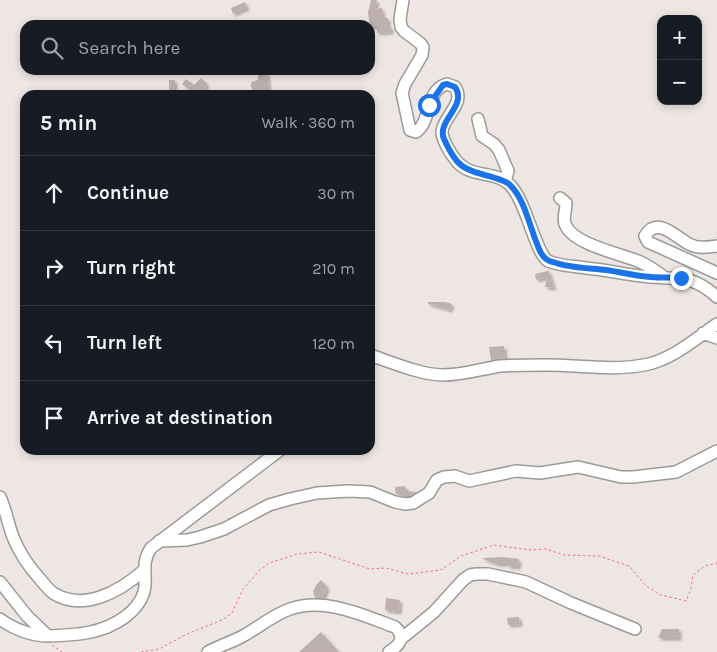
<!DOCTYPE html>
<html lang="en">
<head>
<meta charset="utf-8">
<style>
	body { margin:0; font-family:Karla,sans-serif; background:#242831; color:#f1f3f6 }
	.controls { position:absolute; right:15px; top:15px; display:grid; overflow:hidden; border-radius:10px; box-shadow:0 2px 8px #0003 }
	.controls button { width:45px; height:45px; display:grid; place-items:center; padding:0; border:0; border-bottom:1px solid #363941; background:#171b24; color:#f1f3f6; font:25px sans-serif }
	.stop { position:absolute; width:15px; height:15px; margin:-11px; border:4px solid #1a73e8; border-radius:50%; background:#fff }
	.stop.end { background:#1a73e8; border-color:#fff; box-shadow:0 1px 5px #0008 }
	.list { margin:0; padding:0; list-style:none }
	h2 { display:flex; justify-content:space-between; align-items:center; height:65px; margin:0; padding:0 20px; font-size:21px }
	h2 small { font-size:16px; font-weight:400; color:#9ea1a6 }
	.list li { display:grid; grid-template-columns:32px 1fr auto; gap:15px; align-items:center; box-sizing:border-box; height:75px; padding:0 20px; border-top:1px solid #363941 }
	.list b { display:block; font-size:19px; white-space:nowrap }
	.list em { font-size:16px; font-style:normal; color:#9ea1a6 }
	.icon { flex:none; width:28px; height:28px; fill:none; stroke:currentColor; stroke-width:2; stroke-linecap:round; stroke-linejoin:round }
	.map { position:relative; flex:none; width:717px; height:652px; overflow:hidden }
	.search { position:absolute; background:#171b24; box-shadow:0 2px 8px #0003; left:20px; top:20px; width:355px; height:55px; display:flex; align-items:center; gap:12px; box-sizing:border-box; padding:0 18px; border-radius:15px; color:#9ea1a6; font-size:19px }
	.panel { position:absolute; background:#171b24; box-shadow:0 2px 8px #0003; left:20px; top:90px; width:355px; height:365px; border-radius:15px }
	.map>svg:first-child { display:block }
	.building { fill:#beb0af; filter:url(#shadow) }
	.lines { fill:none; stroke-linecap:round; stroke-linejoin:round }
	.minor-casing { stroke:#9a9a9a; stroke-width:14 }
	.path { stroke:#f76b91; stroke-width:1; stroke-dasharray:2.5 2.5; stroke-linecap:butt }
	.minor { stroke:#fff; stroke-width:11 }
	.route { stroke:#1a73e8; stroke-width:6 }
</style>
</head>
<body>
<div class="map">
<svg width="717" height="652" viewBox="0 0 717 652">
	<defs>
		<filter id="shadow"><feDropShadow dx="2.5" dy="2.5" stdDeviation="1" flood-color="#0004"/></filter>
	</defs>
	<rect width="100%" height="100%" fill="#eee6e3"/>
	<!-- building -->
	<path class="building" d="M371,0H377L375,9L382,8L383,18H388V27H391V32L377,33V27H370L368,12Z
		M245,2L247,8L233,14L231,8Z
		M258,72H267L269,91H260L262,95H256L250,85L252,84L251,82L258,80Z
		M201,78L207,84L204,89L196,95L182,84L186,79L194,85Z
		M169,80H175V95H169Z
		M548,269L554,288L545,287L547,277L536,280L535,274L548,271Z
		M428,302H445L452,304L450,310L428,304Z
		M504,346L505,358L491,360L489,347Z
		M405,486L406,491L417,492L410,496H405L396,494L395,487Z
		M502,557L519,559L518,567L508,566V564H498L483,559V558Z
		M321,580L327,587L325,594L321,598H315L313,592L316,585Z
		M386,598L400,600L399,612L385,610Z
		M519,617L520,624L508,625L507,618Z
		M662,629H679V638H658Z
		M321,632L339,652H299Z"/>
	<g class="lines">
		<defs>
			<path id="minor" d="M403,0L400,19L401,27L404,31L420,43L423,47L422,55L405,84L402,93L410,130L416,132C432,121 425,90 447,84L455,87C466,104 443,116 442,132C442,139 450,153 455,159C469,179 494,170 509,184C526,199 535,253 548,261C559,266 574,266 586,268C607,270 628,275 650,277C679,279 693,275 717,297
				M478,119L482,136L494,144L499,150L508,171L505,181
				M560,198L566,203C566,211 562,220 566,226C574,244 620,254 638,261C648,265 656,271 664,277
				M717,246C708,247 698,249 689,244C677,238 657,215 645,236L648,242L717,273
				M703,333L717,338
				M370,355C391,362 421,375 443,375C463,375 481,369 500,366C515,365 531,365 546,365C578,365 613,371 644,365C672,360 695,339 717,324
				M0,497C6,510 8,524 13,537C19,552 29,567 40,579C44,584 48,589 53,593C83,612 119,592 143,571
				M159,541L187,540L200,537L224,529L269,505L290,499L317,493L348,491L370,492L395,502L405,504L413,503L429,493L437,480L444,477L455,476L469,481L516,471L540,473L578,467L621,477H633L676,472L717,451
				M0,582L27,616L48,636C32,636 13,629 0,619
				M48,636C76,635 102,634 125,617C133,611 141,602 144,592C148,576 140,564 151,548L280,450
				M402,638L434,612L463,580L470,575L476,574H488L526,582L571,603L635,629
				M208,652C219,646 232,642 243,636C259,627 273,615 290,609C325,597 362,615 395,627C406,637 400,645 389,652"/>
		</defs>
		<!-- minor casing -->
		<use href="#minor" class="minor-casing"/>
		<!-- path -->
		<path class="path" d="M52,645L62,652
			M141,652L159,649L187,634L222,620L232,613L243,589L260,570L269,563L297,554L319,552L370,569L386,568L408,574L441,570L461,556L494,545L530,550L546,549L564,555L599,556L629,566L646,586L661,595L686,601L691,589L693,575L705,566L717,563"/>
		<!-- minor -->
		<use href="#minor" class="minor"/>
	</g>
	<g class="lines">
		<!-- route -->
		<path class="route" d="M429,105L443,85L447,84L455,87C468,106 436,121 444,139C457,168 463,169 492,177C498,179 504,180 509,184C527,201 530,232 541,253C544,258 547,261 553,262C569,268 588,268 606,270C621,272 635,276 651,277C661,278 671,277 681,278"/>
	</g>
</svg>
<div class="controls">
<button>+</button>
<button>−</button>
</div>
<div class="stop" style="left:429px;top:105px"></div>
<div class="stop end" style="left:681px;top:278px"></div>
<div class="search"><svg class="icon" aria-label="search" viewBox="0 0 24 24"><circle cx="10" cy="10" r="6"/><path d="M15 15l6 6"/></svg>Search here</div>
<section class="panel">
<h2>5 min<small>Walk · 360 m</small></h2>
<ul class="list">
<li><svg class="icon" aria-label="ahead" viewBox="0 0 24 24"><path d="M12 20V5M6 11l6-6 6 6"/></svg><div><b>Continue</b></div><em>30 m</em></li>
<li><svg class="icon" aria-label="right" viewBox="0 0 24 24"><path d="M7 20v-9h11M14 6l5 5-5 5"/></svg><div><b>Turn right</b></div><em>210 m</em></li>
<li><svg class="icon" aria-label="left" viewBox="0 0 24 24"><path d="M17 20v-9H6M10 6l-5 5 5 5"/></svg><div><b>Turn left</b></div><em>120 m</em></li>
<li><svg class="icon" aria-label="arrive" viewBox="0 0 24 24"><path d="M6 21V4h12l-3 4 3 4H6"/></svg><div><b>Arrive at destination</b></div></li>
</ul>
</section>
</div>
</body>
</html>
